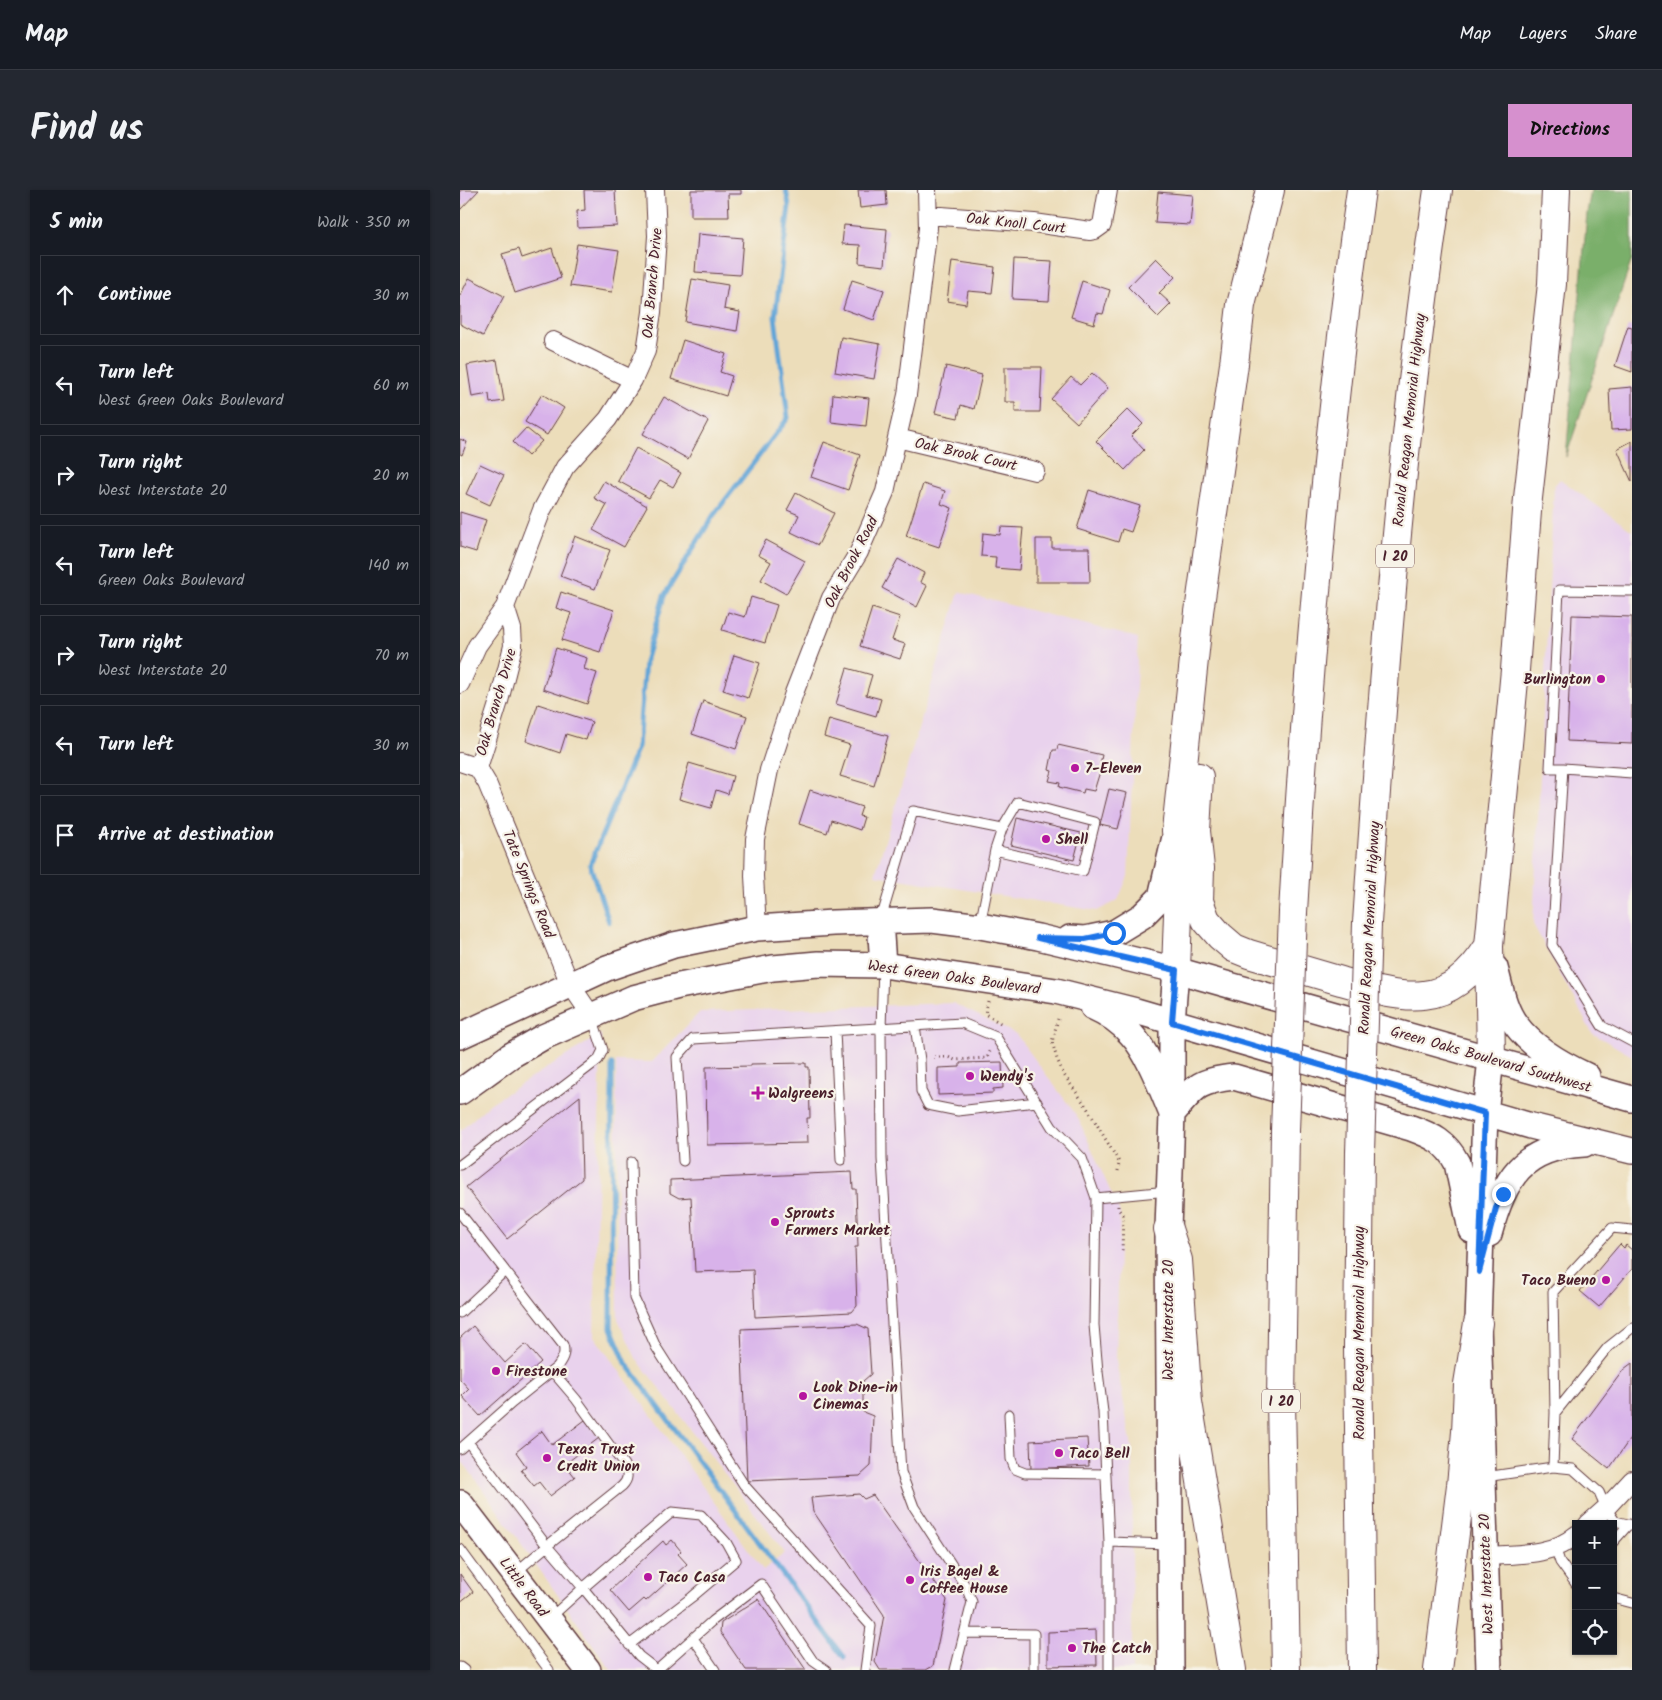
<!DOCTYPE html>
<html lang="en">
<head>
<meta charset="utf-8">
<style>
	body { margin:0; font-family:Kalam,sans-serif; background:#242831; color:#f1f3f6 }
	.controls { position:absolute; right:15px; bottom:15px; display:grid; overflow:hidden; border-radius:0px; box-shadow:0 1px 4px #0004 }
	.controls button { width:45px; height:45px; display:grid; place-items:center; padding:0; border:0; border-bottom:1px solid #363941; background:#171b24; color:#f1f3f6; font:25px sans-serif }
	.stop { position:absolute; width:15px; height:15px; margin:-11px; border:4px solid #1a73e8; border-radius:50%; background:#fff }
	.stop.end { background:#1a73e8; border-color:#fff; box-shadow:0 1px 5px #0008 }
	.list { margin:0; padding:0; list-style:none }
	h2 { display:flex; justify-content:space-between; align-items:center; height:65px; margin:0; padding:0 20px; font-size:21px }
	h2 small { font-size:16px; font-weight:400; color:#9ea1a6 }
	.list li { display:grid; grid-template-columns:32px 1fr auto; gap:15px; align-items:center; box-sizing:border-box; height:80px; margin:0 10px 10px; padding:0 10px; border:1px solid #363941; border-radius:0px }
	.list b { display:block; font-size:19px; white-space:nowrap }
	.list p { margin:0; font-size:16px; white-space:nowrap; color:#9ea1a6 }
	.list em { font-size:16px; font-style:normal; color:#9ea1a6 }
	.icon { flex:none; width:28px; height:28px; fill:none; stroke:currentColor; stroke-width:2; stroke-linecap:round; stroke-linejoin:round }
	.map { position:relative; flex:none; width:1172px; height:1480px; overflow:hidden; border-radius:0px }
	header { display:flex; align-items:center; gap:30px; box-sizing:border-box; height:70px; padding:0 25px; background:#171b24; border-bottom:1px solid #363941 }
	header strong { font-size:24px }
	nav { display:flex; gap:28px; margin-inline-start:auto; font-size:18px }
	.intro { display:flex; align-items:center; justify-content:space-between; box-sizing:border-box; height:120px; padding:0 30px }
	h1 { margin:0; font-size:35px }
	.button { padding:12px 22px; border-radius:0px; background:#d690ce; color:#111; font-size:18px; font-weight:700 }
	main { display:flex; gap:30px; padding:0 30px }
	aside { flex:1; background:#171b24; border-radius:0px; box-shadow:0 1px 4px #0004 }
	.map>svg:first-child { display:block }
	.built { fill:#e9d2ed }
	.forest { fill:#7aaf6b; stroke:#62674b }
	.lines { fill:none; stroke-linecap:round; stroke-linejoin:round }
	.stream { stroke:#62a5d7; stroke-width:5 }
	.building { fill:#d8b2ea }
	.service-casing { stroke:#623c40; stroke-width:11 }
	.minor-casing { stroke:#623c40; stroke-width:20 }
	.secondary-casing { stroke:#623c40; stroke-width:28 }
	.motorway-casing { stroke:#623c40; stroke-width:30 }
	.path { stroke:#623c40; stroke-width:3; stroke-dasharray:1 4; stroke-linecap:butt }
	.service { stroke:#fff; stroke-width:9 }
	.minor { stroke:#fff; stroke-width:18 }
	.secondary { stroke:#fff; stroke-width:25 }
	.motorway { stroke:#fff; stroke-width:28 }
	.motorway-bridge-casing { stroke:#623c40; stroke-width:30; stroke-linecap:butt }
	.motorway-bridge { stroke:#fff; stroke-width:28 }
	.route { stroke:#1a73e8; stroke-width:6 }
	.poi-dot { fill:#b5179e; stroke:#f7f3e8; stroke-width:2 }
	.labels { text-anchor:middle; stroke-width:4.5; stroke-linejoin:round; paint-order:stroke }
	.shield { fill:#f7f3e8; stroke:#7e5f64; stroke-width:1 }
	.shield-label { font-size:14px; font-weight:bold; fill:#4a1f2b }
	.street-label { font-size:15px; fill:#4a1f2b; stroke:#f7f3e8 }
	.poi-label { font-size:15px; font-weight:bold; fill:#4a1f2b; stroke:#f7f3e8; text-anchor:start }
</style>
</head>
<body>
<header>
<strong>Map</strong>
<nav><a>Map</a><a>Layers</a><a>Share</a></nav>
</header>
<div class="intro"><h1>Find us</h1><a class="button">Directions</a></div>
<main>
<aside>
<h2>5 min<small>Walk · 350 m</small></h2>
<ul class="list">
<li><svg class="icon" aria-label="ahead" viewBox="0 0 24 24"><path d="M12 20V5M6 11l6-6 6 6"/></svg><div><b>Continue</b></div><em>30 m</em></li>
<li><svg class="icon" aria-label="left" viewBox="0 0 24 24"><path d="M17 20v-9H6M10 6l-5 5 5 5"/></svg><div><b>Turn left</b><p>West Green Oaks Boulevard</p></div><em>60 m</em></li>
<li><svg class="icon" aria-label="right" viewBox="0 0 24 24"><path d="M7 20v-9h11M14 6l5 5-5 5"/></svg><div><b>Turn right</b><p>West Interstate 20</p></div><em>20 m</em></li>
<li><svg class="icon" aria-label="left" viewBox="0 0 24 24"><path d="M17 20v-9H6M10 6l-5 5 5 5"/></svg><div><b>Turn left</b><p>Green Oaks Boulevard</p></div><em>140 m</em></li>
<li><svg class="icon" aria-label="right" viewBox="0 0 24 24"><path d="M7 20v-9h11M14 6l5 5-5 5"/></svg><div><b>Turn right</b><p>West Interstate 20</p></div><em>70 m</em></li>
<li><svg class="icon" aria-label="left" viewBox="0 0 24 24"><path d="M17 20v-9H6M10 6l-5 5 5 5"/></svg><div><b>Turn left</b></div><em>30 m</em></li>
<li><svg class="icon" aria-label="arrive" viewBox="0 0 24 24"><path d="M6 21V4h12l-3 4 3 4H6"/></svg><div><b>Arrive at destination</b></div></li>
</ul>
</aside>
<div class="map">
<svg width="1172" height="1480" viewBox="0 0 1172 1480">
	<rect width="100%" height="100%" fill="#f7f3e8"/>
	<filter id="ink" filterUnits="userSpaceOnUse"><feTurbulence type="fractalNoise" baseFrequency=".02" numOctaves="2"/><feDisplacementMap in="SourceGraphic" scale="10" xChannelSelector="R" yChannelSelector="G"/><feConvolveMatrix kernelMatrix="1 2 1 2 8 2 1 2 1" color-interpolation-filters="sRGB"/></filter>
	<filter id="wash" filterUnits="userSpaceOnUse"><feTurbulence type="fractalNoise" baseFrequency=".0096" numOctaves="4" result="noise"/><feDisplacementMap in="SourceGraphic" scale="20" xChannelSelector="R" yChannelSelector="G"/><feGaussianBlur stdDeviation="1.12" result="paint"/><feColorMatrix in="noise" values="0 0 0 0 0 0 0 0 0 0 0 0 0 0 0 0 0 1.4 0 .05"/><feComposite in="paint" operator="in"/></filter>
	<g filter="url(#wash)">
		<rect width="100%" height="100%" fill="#ecddba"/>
		<!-- built -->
		<path class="built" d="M1100,289L1172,341V866L1132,843L1073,734L1094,296Z
			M499,402L678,448L668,686L658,710L637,721L415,685Z
			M493,813L556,844L617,926L660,1023L656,1171L672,1257V1480H151L6,1276L0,1270V941L31,913L141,844L134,1146L303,1380L325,1363L176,1168L158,1129L156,871L192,872L240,822Z"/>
		<!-- forest -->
		<path class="forest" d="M1131,0H1172V69L1106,267L1127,23Z"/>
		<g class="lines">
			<!-- stream -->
			<path class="stream" d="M149,732L130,675L178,557L185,472L204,406L253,326L328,228L315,127L329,16L326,0
				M152,874L151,1138L166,1173L384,1467"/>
		</g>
		<g id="blocks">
			<!-- building -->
			<path class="building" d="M0,0H19L0,20Z
				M124,0H155L157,36L118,38L117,21L125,20Z
				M231,0H281V4H268L269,27H231Z
				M398,0H426L427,15L400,18Z
				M698,2L733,5L730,35L695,33Z
				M384,35L427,39L424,76L399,73L400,55L382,54Z
				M238,44L283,48L280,85L235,82Z
				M117,54L159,60L152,102L110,96Z
				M92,58L101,88L55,103L42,64L59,59L62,68Z
				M696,68L715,87L699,103L711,114L698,127L668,97Z
				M554,69L592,71L589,111L552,109Z
				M492,71L535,77L532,103L508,101L506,114L487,111Z
				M9,88L44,106L23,146L0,134V106Z
				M232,89L268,95L264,119L280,122L277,141L225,132Z
				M392,90L424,100L414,130L383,119Z
				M622,91L650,100L643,124L637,123L634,134L611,127Z
				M1168,136L1172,137V182L1155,176Z
				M381,147L420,154L414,189L375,182Z
				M223,150L266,164L260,182L272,186L266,206L211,189Z
				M37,170L44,211L30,213L29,204L12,207L7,175Z
				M486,176L522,185L514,219L501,215L498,228L475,223Z
				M545,177H582L580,222H555V212H545Z
				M632,183L648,198L617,233L591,209L611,187L620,195Z
				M1172,197V239L1151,240L1149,199Z
				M82,204L104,218L87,245L65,232Z
				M373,204L409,208L406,236L371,232Z
				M204,207L248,231L228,269L183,244Z
				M668,219L683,234L671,246L684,260L665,280L636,251Z
				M66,238L82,251L68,266L53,252Z
				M0,249L7,252L2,265L0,264Z
				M1172,251V292L1157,259Z
				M364,252L400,265L388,300L351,287Z
				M176,258L221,283L213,297L200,290L189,308L158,291Z
				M20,274L44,285L30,315L6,304Z
				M144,291L187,316L164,357L133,340L147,315L134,308Z
				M463,294L485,301L481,314L492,318L479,357L446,346Z
				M629,300L680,316L671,342L662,339L658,352L617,339Z
				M336,303L374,323L358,355L331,342L339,325L327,320Z
				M0,322L26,330L16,362L0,357Z
				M541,337L563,338L559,380L535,378L536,367L521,366L523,343L540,345Z
				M115,346L150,360L135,399L100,386Z
				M576,349H592V358H629L630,392H576Z
				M306,350L345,371L326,404L301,390L311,372L298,365Z
				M438,369L464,383L460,392L467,396L457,417L422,398Z
				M101,402L154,420L140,462L102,450L111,423L96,418Z
				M291,407L317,415L305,453L262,440L268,422L285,427Z
				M412,418L440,427L432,450L445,454L440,469L400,456Z
				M1112,425L1172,427V554L1107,551Z
				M96,458L127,468L124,479L137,483L127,514L83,499Z
				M274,465L300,473L288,508L263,500Z
				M387,478L412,485L406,505L421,509L416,526L376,514Z
				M243,511L287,526L276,559L232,544Z
				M78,514L132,532L126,550L106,544L100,563L66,551Z
				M369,529L428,546L414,596L380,586L390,555L364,547Z
				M598,555L642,565L640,574L642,575L634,601L624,599L623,603L599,597L600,593L589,591L592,581L589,580L593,560H597Z
				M229,573L273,586L268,604L256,600L251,618L219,609Z
				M649,599L667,603L658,639L640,635Z
				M350,600L402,617L399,626L404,627L400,640L371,630L367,643L339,634Z
				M557,628L621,643L614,670L551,655Z
				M542,872L543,898L533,899V903L478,905V878L500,877V873Z
				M346,873V877H349L350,928H347L348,953L247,955L246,877L291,876V874Z
				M120,906L122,989L47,1049L6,997Z
				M392,982L393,999H396L398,1057H395L397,1116L392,1122L295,1127L293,1080L235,1082L231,1007L219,1008L210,1003V990Z
				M1160,1054L1164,1058L1166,1055L1172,1060V1079L1139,1117L1120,1101Z
				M397,1134L408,1139L411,1184L403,1191V1222L413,1226L411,1276L400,1286L287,1291L281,1139Z
				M13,1136L45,1173L66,1154L81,1172L20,1226L2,1206L9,1199L0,1189V1148Z
				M1172,1173V1246L1149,1279L1112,1249L1164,1179Z
				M125,1230L139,1248L105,1274L115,1287L90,1306L79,1292L74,1296L61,1280L66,1276L56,1262L82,1241L92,1255Z
				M627,1248L629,1276L571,1279L570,1251Z
				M399,1304L404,1309L413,1305L487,1410L473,1476L466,1480H420L415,1472L424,1425L353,1321L351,1308Z
				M212,1350L221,1361L218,1364L227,1374L186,1411L184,1409L169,1422L150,1400L203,1351L206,1355Z
				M0,1384L13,1402L0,1412Z
				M298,1409L346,1480H286L260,1442L261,1433Z
				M636,1440L637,1475L588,1476V1442Z"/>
		</g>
	</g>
	<g filter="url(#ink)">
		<use href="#blocks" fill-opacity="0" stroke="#623c40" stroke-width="1"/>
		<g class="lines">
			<defs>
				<path id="service" d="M1172,401L1099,400L1090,578H1103L1092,755L1142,836L1172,852
					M1103,578L1172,583
					M535,660L623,681L635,632L558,612L542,639
					M421,729L453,621L542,639L535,660L520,735
					M423,775L421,839L422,969L441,1282L454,1317L506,1397L512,1412L495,1480
					M455,836L460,870L461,901L468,915L498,921L577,912
					M375,841L381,970
					M223,971L217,867L233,849L502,833L536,847L592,937L622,968L636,1008L634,1135L638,1182L643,1222L649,1352
					M171,972L174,1108L196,1157L284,1295L411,1436L405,1480
					M0,975L138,870L143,860L132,827
					M636,1008L708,1001
					M0,1023L103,1155C106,1164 102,1170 97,1177L52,1213L0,1259
					M0,1123L45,1081
					M1095,1223L1148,1157L1172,1138
					M549,1224L551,1269L555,1279L565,1283L646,1284
					M8,1252L87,1356L162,1296C169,1289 168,1284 164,1275L116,1209L92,1181
					M1093,1277L1113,1279L1139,1302L1146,1318L1155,1331L1172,1335
					M1025,1287L1093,1277L1095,1223L1093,1102L1152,1038L1172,1040
					M1153,1352L1169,1334
					M1095,1357L1100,1372L1116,1394
					M0,1359L89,1480
					M56,1382L87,1356L123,1398L212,1322L241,1325L266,1352L276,1370L232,1407L169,1455
					M1153,1408L1172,1413
					M91,1427L123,1398L179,1466L197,1480L252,1431L301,1394L353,1471L366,1480
					M504,1443L574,1444V1480
					M233,1448L255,1480
					M0,1477L4,1480
					M649,1480V1352L708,1354"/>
				<path id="minor" d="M468,25L574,33L630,41L635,40L642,35L648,0
					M93,151L173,190
					M437,248L575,281
					M0,494L17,456L45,417L82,320L105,277L148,229L173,190L186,161L192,122L197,46L195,0
					M0,572L18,578L27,593L110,794L131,825
					M18,578L39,511L53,456L52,439L45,417
					M297,738L294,686L295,649L309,580L334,503L371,408L399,362L425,302L437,248L447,205L468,38L467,0
					M1128,1334L1146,1318L1172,1290
					M1027,1366C1057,1364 1092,1366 1116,1345"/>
				<path id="secondary" d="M420,731L423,775
					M610,748L625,749L654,743L682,726L701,707L714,651
					M1035,778C1040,796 1044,820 1056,835C1073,858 1101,874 1127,886
					M633,817C647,823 660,832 671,844C688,862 702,900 712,924C735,897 737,891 774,887L951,938C973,946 986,952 997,973L1011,1040
					M0,846L147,778L214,755L297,738L373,733L472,730L520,736L578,747L716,780L1172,909
					M0,902L50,866L83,847L173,808L219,796L313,778L358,774L423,775L596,801L676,821L1071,936L1172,961
					M1029,1044C1044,988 1062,957 1124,954
					M0,1313L128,1480
					M711,1480L708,1039L712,924V832L716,780
					M1029,1480L1018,1133L1025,923L1031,869"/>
				<path id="motorway" d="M739,587L736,641L740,678L739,711L746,730L760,746L774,758L789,764C820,773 851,782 881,791C945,809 988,822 1029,756
					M833,722C847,480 867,239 901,0
					M907,733C923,488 942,243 978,0
					M716,780L720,669L716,641L739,422L774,174L781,115L810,0
					M1031,869L1029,756L1055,480L1068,308L1092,94L1096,0
					M825,941L821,1210L826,1480
					M900,963L898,1157L902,1480
					M708,1039L718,1070L728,1212L772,1480
					M978,1480L1001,1295L1006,1242L1008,1194L1018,1133"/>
			</defs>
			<!-- service casing -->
			<use href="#service" class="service-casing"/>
			<!-- minor casing -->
			<use href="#minor" class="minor-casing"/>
			<!-- secondary casing -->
			<use href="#secondary" class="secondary-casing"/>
			<!-- motorway casing -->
			<use href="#motorway" class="motorway-casing"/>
			<!-- path -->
			<path class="path" d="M528,811L525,824L542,834
				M598,829L592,852L597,869L604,885L626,916L659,972L658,981
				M474,867H488L495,870L527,868L531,859
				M658,1016V1019L663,1025L662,1063"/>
			<!-- service -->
			<use href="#service" class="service"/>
			<!-- minor -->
			<use href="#minor" class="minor"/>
			<!-- secondary -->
			<use href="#secondary" class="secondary"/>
			<!-- motorway -->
			<use href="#motorway" class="motorway"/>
			<defs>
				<path id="motorway-bridge" d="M825,941L833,722
					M900,963L907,733"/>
			</defs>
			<!-- motorway-bridge casing -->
			<use href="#motorway-bridge" class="motorway-bridge-casing"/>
			<!-- motorway-bridge -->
			<use href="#motorway-bridge" class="motorway-bridge"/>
		</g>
	</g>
	<g class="lines" filter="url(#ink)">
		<!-- route -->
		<path class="route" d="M654,743L625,749L578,748L716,780L712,832L1025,923L1019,1082L1036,1018L1043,1004"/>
	</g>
	<!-- markers -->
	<g class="poi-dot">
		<circle cx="1141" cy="489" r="5"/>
		<circle cx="615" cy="578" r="5"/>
		<circle cx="586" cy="649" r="5"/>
		<circle cx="510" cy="886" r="5"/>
		<path d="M295.5 895.5h5v5h5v5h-5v5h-5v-5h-5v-5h5z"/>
		<circle cx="315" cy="1032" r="5"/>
		<circle cx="1146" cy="1090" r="5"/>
		<circle cx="36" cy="1181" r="5"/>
		<circle cx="343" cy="1206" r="5"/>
		<circle cx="599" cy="1263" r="5"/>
		<circle cx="87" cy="1268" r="5"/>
		<circle cx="188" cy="1387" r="5"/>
		<circle cx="450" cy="1390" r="5"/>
		<circle cx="612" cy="1458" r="5"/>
	</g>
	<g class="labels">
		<!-- shield labels -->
		<g class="shield">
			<rect x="916" y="354.5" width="38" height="23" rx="4"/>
			<rect x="802" y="1199.5" width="38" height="23" rx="4"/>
		</g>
		<g class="shield-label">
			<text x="935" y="371">I 20</text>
			<text x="821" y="1216">I 20</text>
		</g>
		<!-- street labels -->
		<g class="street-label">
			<text transform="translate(556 33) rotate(6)" y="5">Oak Knoll Court</text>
			<text transform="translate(192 93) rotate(-85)" y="5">Oak Branch Drive</text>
			<text transform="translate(949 230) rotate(-84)" y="5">Ronald Reagan Memorial Highway</text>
			<text transform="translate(506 264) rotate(13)" y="5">Oak Brook Court</text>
			<text transform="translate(391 372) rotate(-63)" y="5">Oak Brook Road</text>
			<text transform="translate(36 512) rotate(-74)" y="5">Oak Branch Drive</text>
			<text transform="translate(69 694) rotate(68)" y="5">Tate Springs Road</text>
			<text transform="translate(909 738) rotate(-87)" y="5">Ronald Reagan Memorial Highway</text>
			<text transform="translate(494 787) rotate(8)" y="5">West Green Oaks Boulevard</text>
			<text transform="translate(1031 869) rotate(16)" y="5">Green Oaks Boulevard Southwest</text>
			<text transform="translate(708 1130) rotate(-90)" y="5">West Interstate 20</text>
			<text transform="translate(899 1143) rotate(-90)" y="5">Ronald Reagan Memorial Highway</text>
			<text transform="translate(1026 1384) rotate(-92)" y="5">West Interstate 20</text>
			<text transform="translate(64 1397) rotate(53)" y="5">Little Road</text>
		</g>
		<!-- poi labels -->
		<g class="poi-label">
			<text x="1131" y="494" text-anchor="end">Burlington</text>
			<text x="625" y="583">7-Eleven</text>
			<text x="596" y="654">Shell</text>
			<text x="520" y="891">Wendy's</text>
			<text x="308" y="908">Walgreens</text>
			<text x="325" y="1028">Sprouts<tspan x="325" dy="17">Farmers Market</tspan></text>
			<text x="1136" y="1095" text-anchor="end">Taco Bueno</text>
			<text x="46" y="1186">Firestone</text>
			<text x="353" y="1202">Look Dine-in<tspan x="353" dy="17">Cinemas</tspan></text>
			<text x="97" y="1264">Texas Trust<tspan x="97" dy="17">Credit Union</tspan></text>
			<text x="609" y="1268">Taco Bell</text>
			<text x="460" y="1386">Iris Bagel &amp;<tspan x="460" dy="17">Coffee House</tspan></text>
			<text x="198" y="1392">Taco Casa</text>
			<text x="622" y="1463">The Catch</text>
		</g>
	</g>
</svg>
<div class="controls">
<button>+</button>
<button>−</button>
<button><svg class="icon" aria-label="locate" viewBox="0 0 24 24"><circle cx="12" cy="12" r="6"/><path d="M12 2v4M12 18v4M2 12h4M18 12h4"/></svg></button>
</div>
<div class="stop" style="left:654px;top:743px"></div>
<div class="stop end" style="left:1043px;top:1004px"></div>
</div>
</main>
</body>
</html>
